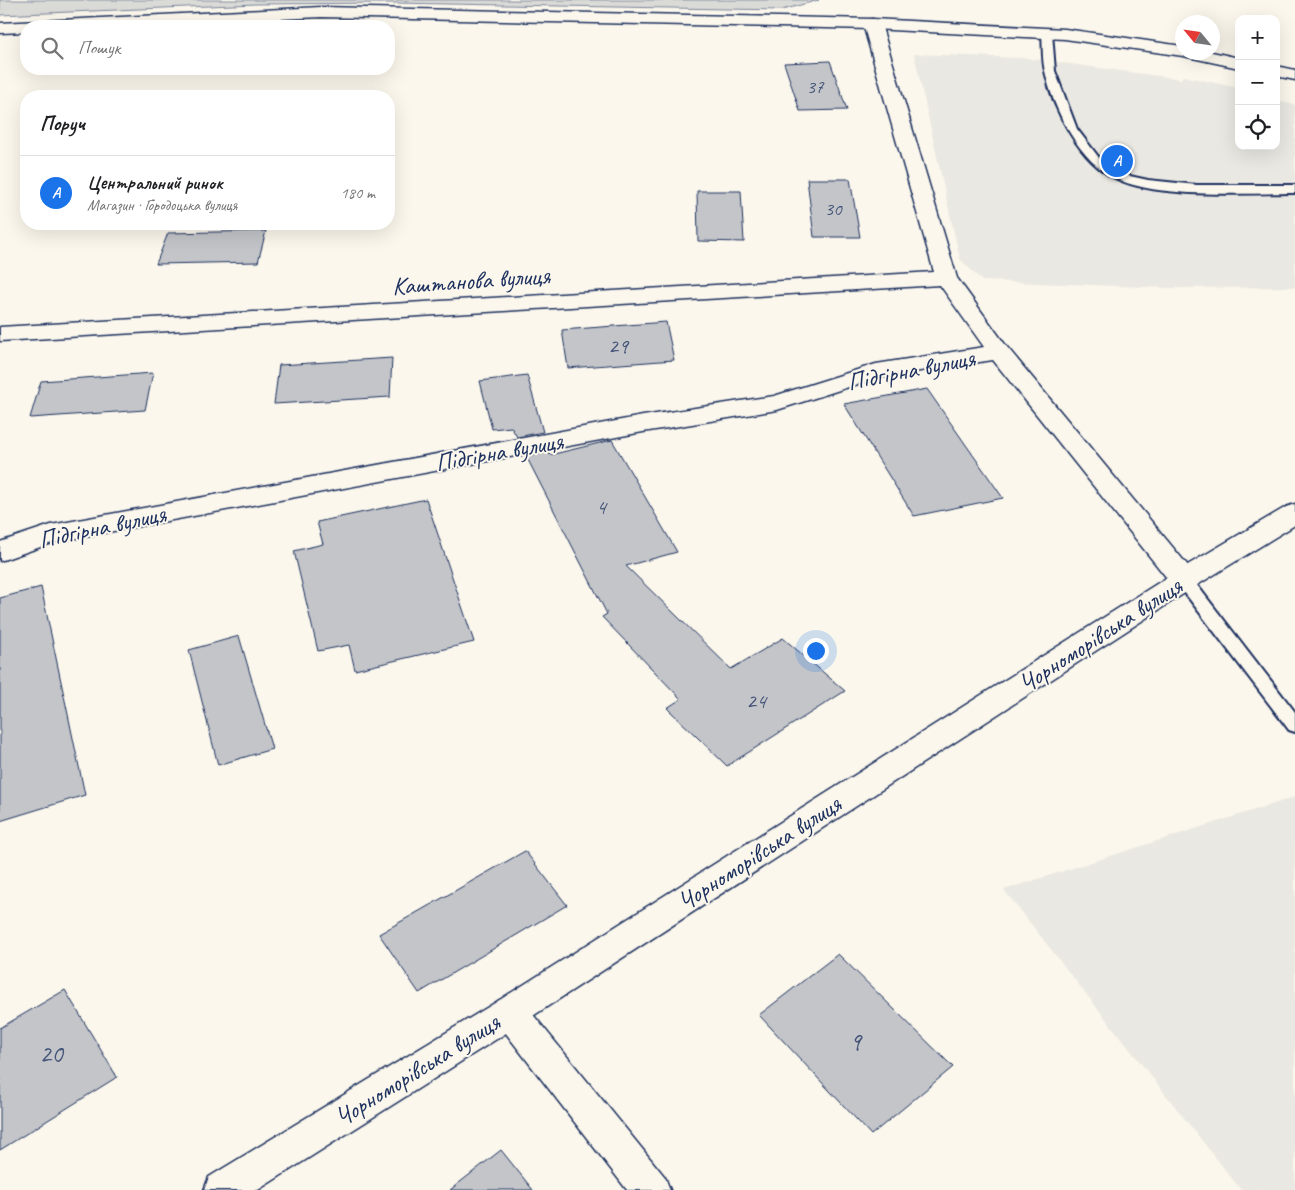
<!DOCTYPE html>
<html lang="uk">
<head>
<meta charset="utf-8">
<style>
	body { margin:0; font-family:Caveat,sans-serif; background:#f2f2f2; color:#202124 }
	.controls { position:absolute; right:15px; top:15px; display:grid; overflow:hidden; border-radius:10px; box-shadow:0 5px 20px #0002 }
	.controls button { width:45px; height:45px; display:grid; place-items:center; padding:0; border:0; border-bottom:1px solid #e0e0e0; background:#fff; color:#202124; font:25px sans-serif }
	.compass { position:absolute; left:1175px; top:15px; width:45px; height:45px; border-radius:50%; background:#fff; box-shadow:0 5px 20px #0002; rotate:299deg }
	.you { position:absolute; left:815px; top:650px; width:18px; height:18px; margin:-12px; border:4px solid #fff; border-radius:50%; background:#1a73e8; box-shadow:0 0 0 8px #1a73e833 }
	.badge { display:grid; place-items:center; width:32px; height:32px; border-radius:50%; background:#1a73e8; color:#fff; font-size:16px; font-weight:700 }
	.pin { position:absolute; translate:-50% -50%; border:2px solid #fff; box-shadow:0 1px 5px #0006 }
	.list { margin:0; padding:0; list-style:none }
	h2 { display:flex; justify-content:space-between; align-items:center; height:65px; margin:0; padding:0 20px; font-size:21px }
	h2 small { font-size:16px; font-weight:400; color:#757577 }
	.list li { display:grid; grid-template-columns:32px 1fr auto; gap:15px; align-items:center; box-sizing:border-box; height:75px; padding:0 20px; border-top:1px solid #e0e0e0 }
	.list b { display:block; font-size:19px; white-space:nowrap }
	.list p { margin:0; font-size:16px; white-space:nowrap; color:#757577 }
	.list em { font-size:16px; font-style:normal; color:#757577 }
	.icon { flex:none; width:28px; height:28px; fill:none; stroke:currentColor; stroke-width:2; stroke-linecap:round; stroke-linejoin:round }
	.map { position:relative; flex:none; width:1295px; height:1190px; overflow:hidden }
	.search { position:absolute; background:#fff; box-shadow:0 5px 20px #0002; left:20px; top:20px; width:375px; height:55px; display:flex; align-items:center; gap:12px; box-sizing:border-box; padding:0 18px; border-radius:20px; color:#757577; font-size:19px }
	.panel { position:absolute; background:#fff; box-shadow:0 5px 20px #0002; left:20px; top:90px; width:375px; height:140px; border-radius:20px }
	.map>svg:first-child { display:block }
	.built { fill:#eae8e2 }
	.green { fill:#dadad7; stroke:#7a849a }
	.building { fill:#c3c5c9; stroke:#1b2f5e }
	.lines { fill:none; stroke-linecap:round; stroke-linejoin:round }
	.service-casing { stroke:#1b2f5e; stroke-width:4 }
	.minor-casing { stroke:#1b2f5e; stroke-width:3 }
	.tertiary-casing { stroke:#1b2f5e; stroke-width:3 }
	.secondary-casing { stroke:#1b2f5e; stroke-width:3 }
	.service { fill:#fbf7ec; fill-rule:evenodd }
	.minor { fill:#fbf7ec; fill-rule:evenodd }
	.tertiary { fill:#fbf7ec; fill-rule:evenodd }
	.secondary { fill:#fbf7ec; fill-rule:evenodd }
	.labels { text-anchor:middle; stroke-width:4; stroke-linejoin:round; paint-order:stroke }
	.far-number-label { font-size:19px; fill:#455479 }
	.number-label { font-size:22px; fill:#455479 }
	.street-label { font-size:25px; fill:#1b2f5e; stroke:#fbf7ec }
	.near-number-label { font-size:26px; fill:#455479 }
</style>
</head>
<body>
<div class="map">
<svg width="1295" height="1190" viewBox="0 0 1295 1190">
	<rect width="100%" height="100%" fill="#fbf7ec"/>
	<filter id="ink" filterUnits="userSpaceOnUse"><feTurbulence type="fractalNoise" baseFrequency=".02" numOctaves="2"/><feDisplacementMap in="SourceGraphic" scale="10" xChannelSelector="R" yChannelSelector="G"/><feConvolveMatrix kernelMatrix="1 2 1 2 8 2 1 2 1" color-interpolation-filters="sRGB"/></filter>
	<g filter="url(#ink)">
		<!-- built -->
		<path class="built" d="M914,54L1026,58L1181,79L1183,76L1239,88V146H1276V100L1295,105V287L1171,288L982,281L960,259Z
			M1295,797V1190H1241L1004,890Z"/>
		<!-- green -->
		<path class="green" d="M0,0H819L782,10L393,3L256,4L0,15Z"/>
		<!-- building -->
		<path class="building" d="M830,61L847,110L800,111L784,63Z
			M807,179H850L860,237H814Z
			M697,191H741L744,242L698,241Z
			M266,231L258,262L156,264L168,233Z
			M666,322L674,360L568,368L562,330Z
			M392,358L390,397L274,404L279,365Z
			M153,373L145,410L30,418L41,381Z
			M527,375L543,432L517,437L511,427L492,429L480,381Z
			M927,389L1003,498L914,516L844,404Z
			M612,440L677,552L626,566L731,669L783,638L845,691L727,766L667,708L681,699L602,617L607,614L526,456L549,452L550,455Z
			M426,499L474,642L355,670L349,645L318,651L294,551L323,544L317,522Z
			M41,587L85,795L0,821V598Z
			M239,636L272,749L218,765L189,650Z
			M525,851L567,905L419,993L379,934Z
			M838,954L953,1067L871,1135L759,1015Z
			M65,990L117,1077L0,1150V1028Z
			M501,1150L533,1190H450Z"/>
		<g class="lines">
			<defs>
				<path id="service" d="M1047,30L1052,33L1055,71L1077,129L1100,159L1125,175L1148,180L1197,185H1295V193C1247,193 1159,199 1117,179C1080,163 1053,109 1045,71C1042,59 1043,45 1042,33Z
					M1184,574L1190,576L1295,712V732L1289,730L1178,584L1176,580L1178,576Z"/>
				<path id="minor" d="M872,19L878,20L881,24L957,278L1007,347L1194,573L1198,580L1194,587L1184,590L1174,587L993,360L880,377L777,410L643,432L55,542L0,561V542L51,525L643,416L774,396L876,364L984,347L940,285L0,341V327L934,272L863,24L866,20Z
					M510,996L522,1001L665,1177L670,1190H627L498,1023L492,1012L498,1001Z"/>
				<path id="tertiary" d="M1295,504V525L1194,587L522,1023L258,1190H204L209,1177L498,1001L1174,573L1286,507Z"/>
				<path id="secondary" d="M321,7L872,19L1065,29L1182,46V52H1212L1239,58V68L1183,56L1065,39L872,29L321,17L135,26H26V32L0,33V23Z
					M1276,66L1295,70V80L1276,76Z"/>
			</defs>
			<!-- service casing -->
			<use href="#service" class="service-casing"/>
			<!-- minor casing -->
			<use href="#minor" class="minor-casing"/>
			<!-- tertiary casing -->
			<use href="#tertiary" class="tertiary-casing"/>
			<!-- secondary casing -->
			<use href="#secondary" class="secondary-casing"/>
			<!-- service -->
			<use href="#service" class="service"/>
			<!-- minor -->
			<use href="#minor" class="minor"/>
			<!-- tertiary -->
			<use href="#tertiary" class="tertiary"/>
			<!-- secondary -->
			<use href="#secondary" class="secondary"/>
		</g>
	</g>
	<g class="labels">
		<!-- far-number labels -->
		<g class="far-number-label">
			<text x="815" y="93">37</text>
			<text x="833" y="215">30</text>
		</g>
		<!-- number labels -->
		<g class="number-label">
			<text x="618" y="353">29</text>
			<text x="601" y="514">4</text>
			<text x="756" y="708">24</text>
		</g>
		<!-- street labels -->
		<g class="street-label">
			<text transform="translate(471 280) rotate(-4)" y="9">Каштанова вулиця</text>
			<text transform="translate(911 369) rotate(-11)" y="9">Підгірна вулиця</text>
			<text transform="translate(499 451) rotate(-10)" y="9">Підгірна вулиця</text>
			<text transform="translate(102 526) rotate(-12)" y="9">Підгірна вулиця</text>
			<text transform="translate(1100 634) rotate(-33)" y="9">Чорноморівська вулиця</text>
			<text transform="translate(759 852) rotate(-33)" y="9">Чорноморівська вулиця</text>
			<text transform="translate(417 1069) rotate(-32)" y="9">Чорноморівська вулиця</text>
		</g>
		<!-- near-number labels -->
		<g class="near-number-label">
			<text x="855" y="1050">9</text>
			<text x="51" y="1062">20</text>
		</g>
	</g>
</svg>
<div class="controls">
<button>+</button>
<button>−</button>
<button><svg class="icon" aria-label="locate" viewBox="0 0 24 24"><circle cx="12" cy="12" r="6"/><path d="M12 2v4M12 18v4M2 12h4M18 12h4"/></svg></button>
</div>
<svg class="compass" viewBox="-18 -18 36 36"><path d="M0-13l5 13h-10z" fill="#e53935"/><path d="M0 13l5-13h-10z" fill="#757577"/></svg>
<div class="you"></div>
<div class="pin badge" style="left:1117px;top:161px">A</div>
<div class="search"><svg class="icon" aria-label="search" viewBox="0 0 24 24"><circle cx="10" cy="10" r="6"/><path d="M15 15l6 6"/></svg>Пошук</div>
<section class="panel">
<h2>Поруч<small></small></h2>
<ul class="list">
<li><span class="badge">A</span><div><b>Центральний ринок</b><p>Магазин · Городоцька вулиця</p></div><em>180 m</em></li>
</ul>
</section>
</div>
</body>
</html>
